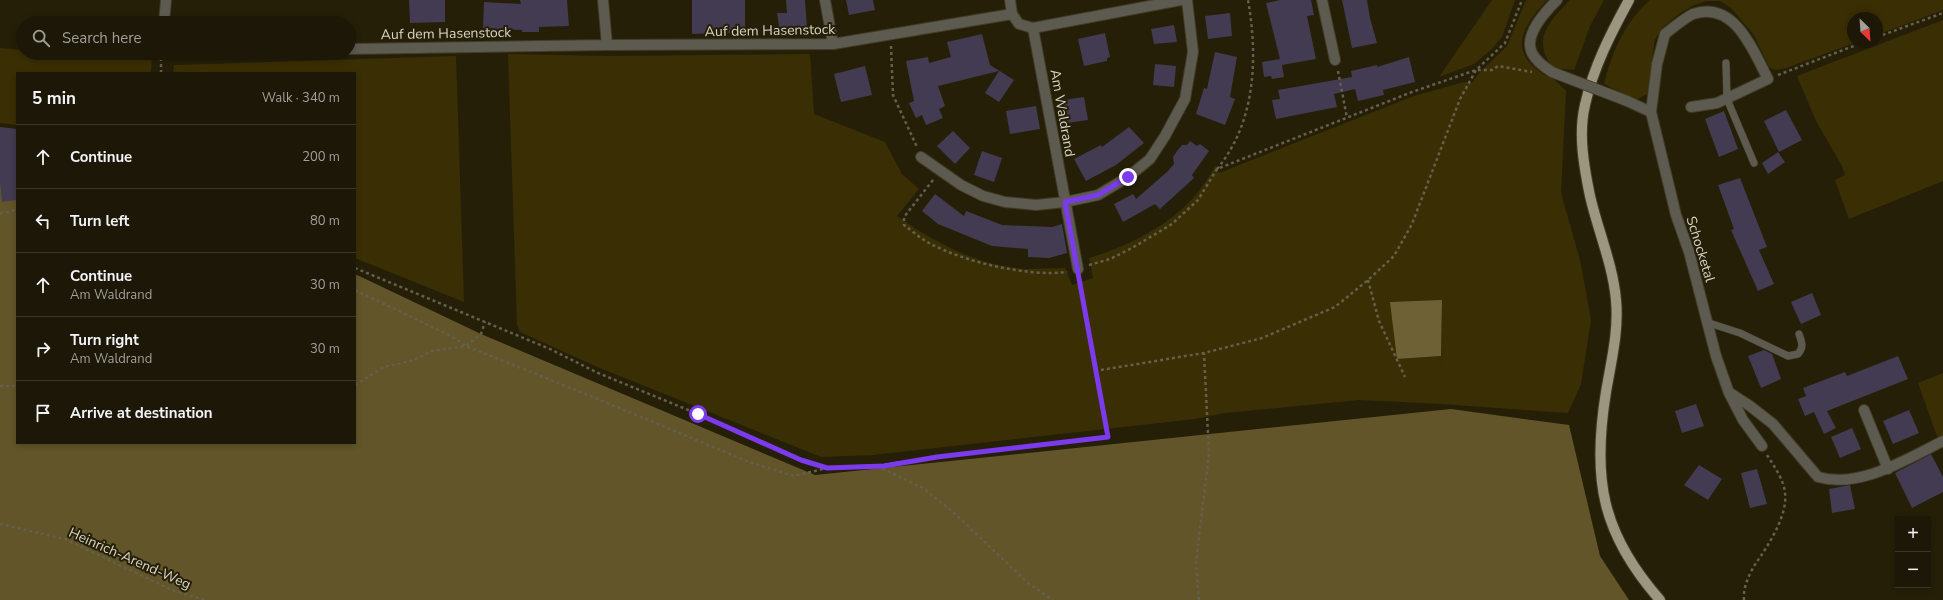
<!DOCTYPE html>
<html lang="en">
<head>
<meta charset="utf-8">
<style>
	body { margin:0; font-family:"Nunito Sans",sans-serif; background:#292414; color:#f1f3f6 }
	.controls { position:absolute; right:12px; bottom:12px; display:grid; overflow:hidden; border-radius:0px; box-shadow:0 2px 6px #0003 }
	.controls button { width:36px; height:36px; display:grid; place-items:center; padding:0; border:0; border-bottom:1px solid #3a3628; background:#1c1706; color:#f1f3f6; font:20px sans-serif }
	.compass { position:absolute; left:1847px; top:12px; width:36px; height:36px; border-radius:50%; background:#1c1706; box-shadow:0 2px 6px #0003; rotate:155deg }
	.stop { position:absolute; width:12px; height:12px; margin:-9px; border:3px solid #7c3aed; border-radius:50%; background:#fff }
	.stop.end { background:#7c3aed; border-color:#fff; box-shadow:0 1px 4px #0008 }
	.list { margin:0; padding:0; list-style:none }
	h2 { display:flex; justify-content:space-between; align-items:center; height:52px; margin:0; padding:0 16px; font-size:17px }
	h2 small { font-size:13px; font-weight:400; color:#a09f9b }
	.list li { display:grid; grid-template-columns:26px 1fr auto; gap:12px; align-items:center; box-sizing:border-box; height:64px; padding:0 16px; border-top:1px solid #3a3628 }
	.list b { display:block; font-size:15px; white-space:nowrap }
	.list p { margin:0; font-size:13px; white-space:nowrap; color:#a09f9b }
	.list em { font-size:13px; font-style:normal; color:#a09f9b }
	.icon { flex:none; width:22px; height:22px; fill:none; stroke:currentColor; stroke-width:2; stroke-linecap:round; stroke-linejoin:round }
	.map { position:relative; flex:none; width:1943px; height:600px; overflow:hidden }
	.search { position:absolute; background:#1c1706; box-shadow:0 2px 6px #0003; left:16px; top:16px; width:340px; height:44px; display:flex; align-items:center; gap:10px; box-sizing:border-box; padding:0 14px; border-radius:22px; color:#a09f9b; font-size:15px }
	.panel { position:absolute; background:#1c1706; box-shadow:0 2px 6px #0003; left:16px; top:72px; width:340px; height:372px; border-radius:0px }
	.map>svg:first-child { display:block }
	.green { fill:#3a2f04; fill-rule:evenodd }
	.forest { fill:#615529 }
	.water { fill:#6e6135 }
	.building { fill:#423b51 }
	.lines { fill:none; stroke-linecap:round; stroke-linejoin:round }
	.lane-casing { stroke:#423c26; stroke-width:8 }
	.street-casing { stroke:#423c26; stroke-width:12 }
	.primary-casing { stroke:#423c26; stroke-width:12 }
	.path { stroke:#655f4b; stroke-width:2.5; stroke-dasharray:3 3; stroke-linecap:butt }
	.lane { stroke:#5d5a50; stroke-width:7 }
	.street { stroke:#5d5a50; stroke-width:10 }
	.primary { stroke:#9c9680; stroke-width:10 }
	.street-bridge-casing { stroke:#423c26; stroke-width:12; stroke-linecap:butt }
	.street-bridge { stroke:#5d5a50; stroke-width:10 }
	.route { stroke:#7c3aed; stroke-width:5 }
	.labels { text-anchor:middle; stroke-width:4; stroke-linejoin:round; paint-order:stroke }
	.street-label { font-size:14px; fill:#d8d4c6; stroke:#251f08 }
</style>
</head>
<body>
<div class="map">
<svg width="1943" height="600" viewBox="0 0 1943 600">
	<rect width="100%" height="100%" fill="#251f08"/>
	<!-- green -->
	<path class="green" d="M1492,0H1515L1502,37L1491,50L1474,64L1439,77Z
		M1526,0H1547C1526,23 1507,48 1539,71C1542,74 1546,75 1550,77C1556,80 1561,86 1566,91L1561,193L1580,260L1591,320L1581,384L1568,413L1441,404L1359,400L1225,413L1195,419L873,455L821,457L595,366L520,332L517,325L508,54L607,56L810,54L814,114L885,142L902,174L919,189L897,216C937,244 978,266 1028,269C1040,269 1052,268 1065,268L1072,285L1093,278L1089,258C1129,246 1169,226 1197,194C1204,185 1210,175 1216,165L1219,173L1414,96L1464,82L1472,83L1478,74L1507,46ZM1442,300L1441,375V356L1397,359Z
		M1570,0H1604L1590,26L1574,70L1553,68C1531,39 1549,22 1570,0Z
		M1650,0H1943V10L1877,35V18H1853V42H1857L1786,68L1775,70L1769,67L1754,35L1731,8L1720,1H1707L1694,5L1679,14L1664,26L1655,39L1647,94L1636,100L1604,84C1612,52 1625,22 1650,0Z
		M1943,20V181L1849,219L1835,180L1845,175L1842,166L1816,121L1797,76Z
		M0,48L23,50V53H87L152,56L151,73H17V125L0,123Z
		M456,56L464,302L355,258V73H173L174,65Z
		M1943,373V436L1938,439L1918,383Z"/>
	<!-- forest -->
	<path class="forest" d="M0,164L17,165V443H355V274L481,334L815,475L1451,409L1569,425L1600,556L1629,600H0Z"/>
	<!-- water -->
	<path class="water" d="M1442,300L1441,356L1397,359L1390,302Z"/>
	<!-- building -->
	<path class="building" d="M409,0H445V22L410,23Z
		M520,0H567L569,26L539,27V32H522V30L483,28L484,2L521,4Z
		M692,0H745V32L692,34Z
		M786,0H805L807,29L780,31L777,13H787Z
		M846,0H873L875,10L849,15Z
		M1280,0H1311L1314,15L1307,16L1316,59L1282,65L1284,77L1272,79L1271,76L1264,77L1262,62L1280,59L1266,3Z
		M1342,0H1367L1370,18L1377,43L1352,48Z
		M1230,13L1232,36L1208,39L1205,16Z
		M1174,25L1177,42L1154,44L1151,29Z
		M1105,33L1110,57L1107,58V61L1084,66L1078,39Z
		M982,34L990,65L1014,80L999,102L985,93L999,71L938,86L945,106L939,109L943,118L926,125L922,115L916,118L909,103L914,101L906,61L928,57L929,63L951,57L947,42Z
		M1215,52L1237,57L1230,97L1235,99L1225,125L1196,114L1204,88L1207,89Z
		M1409,57L1415,82L1383,90L1384,95L1358,101L1355,89L1334,94L1337,107L1276,119L1272,100L1280,99L1278,90L1352,77L1351,71L1377,65V67Z
		M1155,64L1176,66L1174,87L1153,85Z
		M865,66L872,95L841,102L834,74Z
		M1084,97L1088,120L1060,124L1057,101Z
		M1036,106L1040,129L1010,134L1006,111Z
		M1786,110L1802,140L1779,152L1764,121Z
		M1724,111L1738,149L1719,157L1705,119Z
		M0,127L17,129V200L2,202L0,182Z
		M1129,127L1144,143L1116,165L1086,181L1074,159L1101,145L1102,147Z
		M953,131L970,148L955,164L937,146Z
		M1190,141L1197,146L1200,144L1209,151L1192,175L1194,178L1160,209L1155,204L1123,222L1114,204L1133,194L1136,199L1168,171L1174,164L1173,157L1177,151L1182,145H1187Z
		M982,151L1002,158L994,182L974,175Z
		M1778,152L1785,162L1768,174L1762,163Z
		M1740,178L1767,247L1759,250L1774,284L1758,291L1731,230L1734,229L1718,185Z
		M935,194L964,216L966,211L1002,225L1052,227L1062,224L1067,253L1049,258L1028,257V249L992,246L938,224L922,211Z
		M1812,293L1821,315L1801,324L1791,302Z
		M1764,350L1772,354L1781,379L1761,388L1748,356Z
		M1898,356L1908,379L1827,411L1836,428L1824,434L1814,412L1805,416L1798,399L1806,396L1803,388L1845,372L1847,376Z
		M1696,404L1704,426L1682,433L1675,411Z
		M1909,410L1919,433L1893,444L1883,421Z
		M1852,428L1861,449L1840,458L1831,437Z
		M1931,454L1943,477V492L1912,508L1895,473Z
		M1699,465L1722,479L1708,500L1684,485Z
		M1757,469L1767,504L1750,508L1741,473Z
		M1850,485L1855,509L1832,513L1829,489Z"/>
	<g class="lines">
		<defs>
			<path id="lane" d="M22,42H23
				M1726,63L1727,99L1754,163
				M1706,322L1740,333L1788,356L1798,354C1804,347 1802,343 1799,334"/>
			<path id="street" d="M603,0L607,45
				M825,0L833,44
				M1010,0L1012,14
				M1322,0L1335,60
				M164,23L166,0
				M1033,28L1078,269
				M349,49L607,45L833,44L1012,14L1019,24L1033,28L1181,0
				M1552,72C1544,67 1536,61 1532,53C1523,35 1546,11 1557,0
				M1627,101L1651,112L1657,64L1665,34C1674,27 1683,19 1693,14C1735,0 1753,51 1768,79L1717,103L1691,107
				M1651,112L1676,215L1689,252L1716,356L1729,393L1743,420L1762,446
				M921,157L961,185L983,196L1005,202L1036,205L1065,202L1098,195L1128,177L1150,159L1165,136L1185,99L1193,52L1187,0
				M1730,393L1750,406L1773,424L1818,477C1860,489 1907,459 1943,441
				M1864,410L1888,469"/>
			<path id="primary" d="M1629,0C1611,33 1593,68 1585,105C1578,134 1584,167 1590,196C1598,231 1613,265 1616,300C1619,331 1611,362 1606,392C1592,478 1601,533 1660,600"/>
		</defs>
		<!-- lane casing -->
		<use href="#lane" class="lane-casing"/>
		<!-- street casing -->
		<use href="#street" class="street-casing"/>
		<!-- primary casing -->
		<use href="#primary" class="primary-casing"/>
		<!-- path -->
		<path class="path" d="M1877,37L1943,13
			M891,46L893,95L917,147
			M1338,71L1347,118
			M161,73V53
			M1778,75L1864,42
			M1217,169C1256,122 1258,57 1248,0
			M933,180L904,217V225C912,231 920,238 929,243C964,262 1028,277 1067,272
			M0,213L8,212L17,209
			M1089,265L1110,259L1132,248L1172,224L1198,200L1217,169L1412,92L1476,70H1492L1498,66L1532,72
			M355,268L550,349L598,373L698,414L801,460L827,468L883,465L937,457L1108,437L1079,280
			M1368,280L1379,321L1405,377
			M355,290L451,336L466,346L598,399L749,462L794,476L827,468
			M1095,371L1204,353L1262,338L1335,307L1368,280L1394,256L1412,224L1460,99L1476,70L1505,43L1522,0
			M355,385L384,367L414,360L432,351L466,346L481,334L485,322
			M0,386H17
			M877,466L923,488L952,511L1028,583L1053,600
			M0,524L65,539L172,590L205,600
			M1199,600L1196,562L1209,454L1204,353
			M1744,600C1743,587 1749,574 1756,563C1768,546 1788,515 1785,493C1784,480 1774,466 1767,455"/>
		<!-- lane -->
		<use href="#lane" class="lane"/>
		<!-- street -->
		<use href="#street" class="street"/>
		<!-- primary -->
		<use href="#primary" class="primary"/>
		<defs>
			<path id="street-bridge" d="M1552,72L1627,101"/>
		</defs>
		<!-- street-bridge casing -->
		<use href="#street-bridge" class="street-bridge-casing"/>
		<!-- street-bridge -->
		<use href="#street-bridge" class="street-bridge"/>
	</g>
	<g class="lines">
		<!-- route -->
		<path class="route" d="M698,414L801,460L827,468L884,466L937,457L1108,437L1065,202L1098,195L1128,177"/>
	</g>
	<g class="labels">
		<!-- street labels -->
		<g class="street-label">
			<text transform="translate(770 30) rotate(-1)" y="5">Auf dem Hasenstock</text>
			<text transform="translate(446 33) rotate(-1)" y="5">Auf dem Hasenstock</text>
			<text transform="translate(1063 113) rotate(80)" y="5">Am Waldrand</text>
			<text transform="translate(1701 249) rotate(73)" y="5">Schocketal</text>
			<text transform="translate(130 558) rotate(24)" y="5">Heinrich-Arend-Weg</text>
		</g>
	</g>
</svg>
<div class="controls">
<button>+</button>
<button>−</button>
</div>
<svg class="compass" viewBox="-18 -18 36 36"><path d="M0-13l5 13h-10z" fill="#e53935"/><path d="M0 13l5-13h-10z" fill="#a09f9b"/></svg>
<div class="stop" style="left:698px;top:414px"></div>
<div class="stop end" style="left:1128px;top:177px"></div>
<div class="search"><svg class="icon" aria-label="search" viewBox="0 0 24 24"><circle cx="10" cy="10" r="6"/><path d="M15 15l6 6"/></svg>Search here</div>
<section class="panel">
<h2>5 min<small>Walk · 340 m</small></h2>
<ul class="list">
<li><svg class="icon" aria-label="ahead" viewBox="0 0 24 24"><path d="M12 20V5M6 11l6-6 6 6"/></svg><div><b>Continue</b></div><em>200 m</em></li>
<li><svg class="icon" aria-label="left" viewBox="0 0 24 24"><path d="M17 20v-9H6M10 6l-5 5 5 5"/></svg><div><b>Turn left</b></div><em>80 m</em></li>
<li><svg class="icon" aria-label="ahead" viewBox="0 0 24 24"><path d="M12 20V5M6 11l6-6 6 6"/></svg><div><b>Continue</b><p>Am Waldrand</p></div><em>30 m</em></li>
<li><svg class="icon" aria-label="right" viewBox="0 0 24 24"><path d="M7 20v-9h11M14 6l5 5-5 5"/></svg><div><b>Turn right</b><p>Am Waldrand</p></div><em>30 m</em></li>
<li><svg class="icon" aria-label="arrive" viewBox="0 0 24 24"><path d="M6 21V4h12l-3 4 3 4H6"/></svg><div><b>Arrive at destination</b></div></li>
</ul>
</section>
</div>
</body>
</html>
